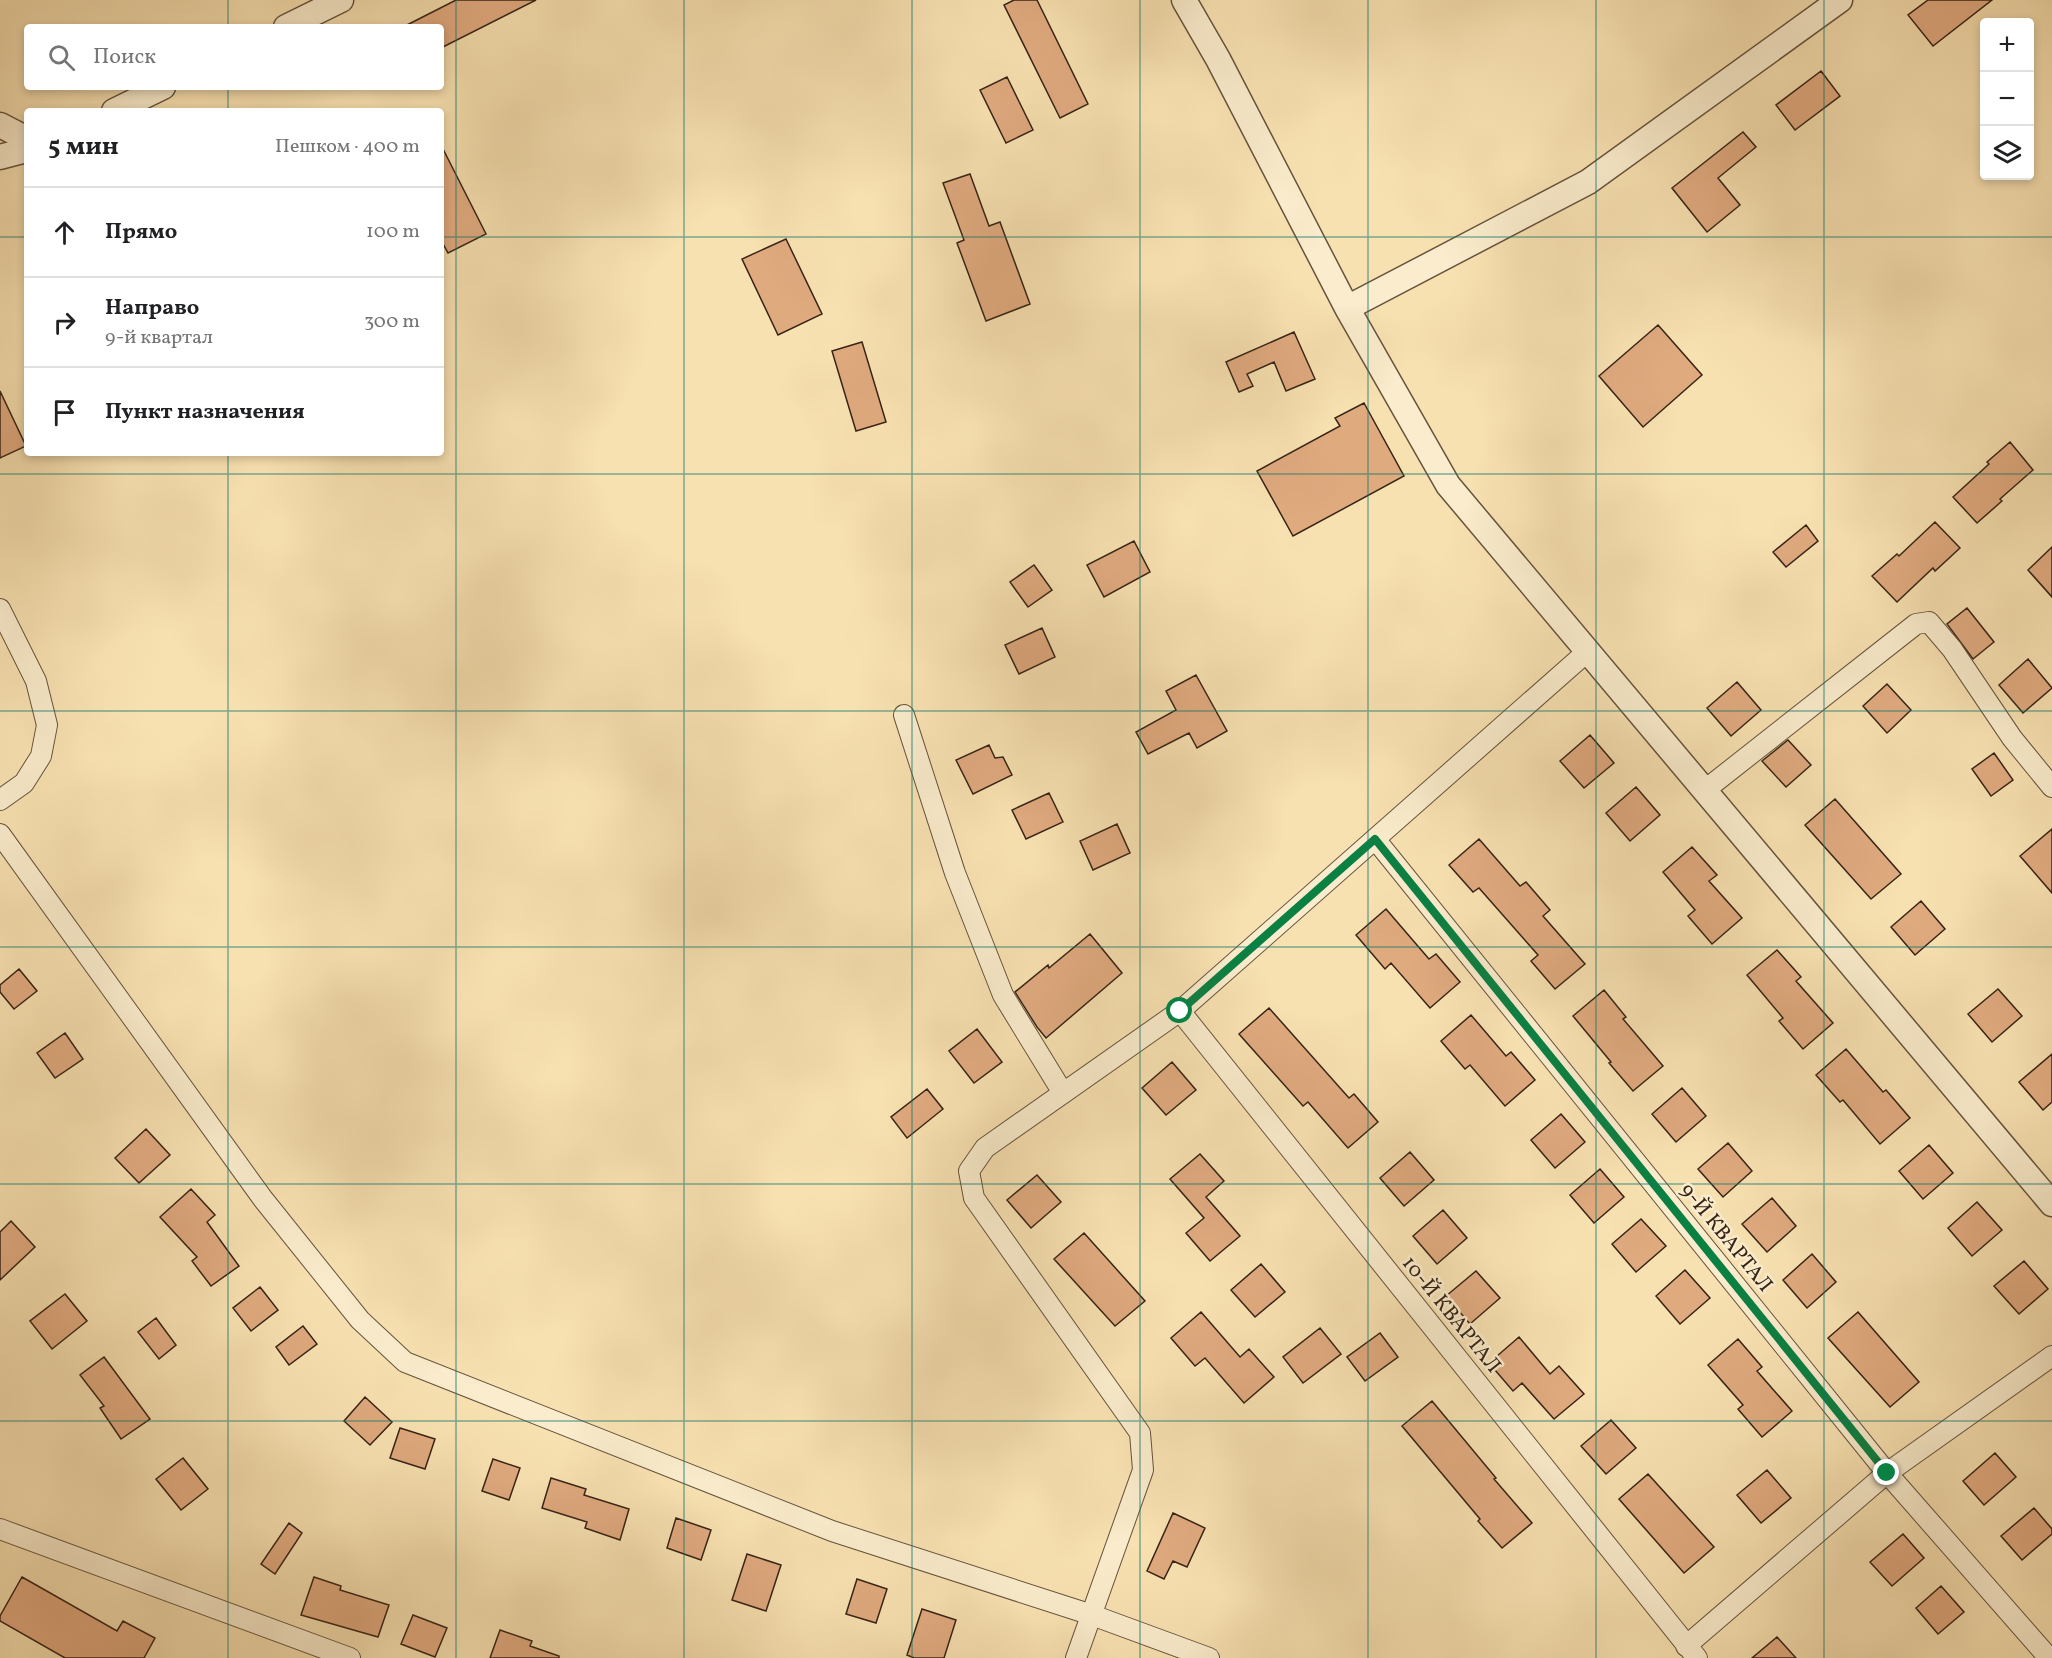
<!DOCTYPE html>
<html lang="ru">
<head>
<meta charset="utf-8">
<style>
	body { margin:0; font-family:Vollkorn,serif; background:#f6f6f6; color:#202124 }
	.controls { position:absolute; right:18px; top:18px; display:grid; overflow:hidden; border-radius:6px; box-shadow:0 3px 9px #0003 }
	.controls button { width:54px; height:54px; display:grid; place-items:center; padding:0; border:0; border-bottom:2px solid #e0e0e0; background:#fff; color:#202124; font:30px sans-serif }
	.stop { position:absolute; width:18px; height:18px; margin:-14px; border:4px solid #0b8043; border-radius:50%; background:#fff }
	.stop.end { background:#0b8043; border-color:#fff; box-shadow:0 2px 6px #0008 }
	.list { margin:0; padding:0; list-style:none }
	h2 { display:flex; justify-content:space-between; align-items:center; height:78px; margin:0; padding:0 24px; font-size:26px }
	h2 small { font-size:20px; font-weight:400; color:#757577 }
	.list li { display:grid; grid-template-columns:39px 1fr auto; gap:18px; align-items:center; box-sizing:border-box; height:90px; padding:0 24px; border-top:2px solid #e0e0e0 }
	.list b { display:block; font-size:22px; white-space:nowrap }
	.list p { margin:0; font-size:20px; white-space:nowrap; color:#757577 }
	.list em { font-size:20px; font-style:normal; color:#757577 }
	.icon { flex:none; width:33px; height:33px; fill:none; stroke:currentColor; stroke-width:2; stroke-linecap:round; stroke-linejoin:round }
	.map { position:relative; flex:none; width:2052px; height:1658px; overflow:hidden }
	.search { position:absolute; background:#fff; box-shadow:0 3px 9px #0003; left:24px; top:24px; width:420px; height:66px; display:flex; align-items:center; gap:15px; box-sizing:border-box; padding:0 21px; border-radius:6px; color:#757577; font-size:22px }
	.panel { position:absolute; background:#fff; box-shadow:0 3px 9px #0003; left:24px; top:108px; width:420px; height:348px; border-radius:6px }
	.map>svg:first-child { display:block }
	.building { fill:#e0aa7f; stroke:#362416; stroke-width:1.5 }
	.lines { fill:none; stroke-linecap:round; stroke-linejoin:round }
	.minor-casing { stroke:#66533d; stroke-width:22 }
	.tertiary-casing { stroke:#66533d; stroke-width:27 }
	.minor { stroke:#faeccc; stroke-width:20 }
	.tertiary { stroke:#faeccc; stroke-width:24 }
	.route { stroke:#0b8043; stroke-width:8 }
	.grid { fill:none; stroke:#0f766e; stroke-width:1.5; stroke-opacity:0.55 }
	.labels { text-anchor:middle; stroke-width:5; stroke-linejoin:round; paint-order:stroke }
	.street-label { font-size:21px; fill:#362416; stroke:#faeccc }
</style>
</head>
<body>
<div class="map">
<svg width="2052" height="1658" viewBox="0 0 2052 1658">
	<rect width="100%" height="100%" fill="#f8e1b1"/>
	<filter id="stains"><feTurbulence type="fractalNoise" baseFrequency=".00333" numOctaves="4"/><feColorMatrix values="0 0 0 0 .2 0 0 0 0 .09 0 0 0 0 .02 0 0 0 .5 -.17"/></filter>
	<radialGradient id="worn" r=".72"><stop offset=".6" stop-color="#630" stop-opacity="0"/><stop offset="1" stop-color="#630" stop-opacity=".3"/></radialGradient>
	<!-- building -->
	<path class="building" d="M456,0H536L441,48V27H403Z
		M1014,0H1037L1088,104L1060,118L1004,5Z
		M1928,0H1992L1933,46L1908,15Z
		M1821,71L1840,96L1795,130L1776,105Z
		M1007,77L1033,130L1006,143L980,90Z
		M1743,132L1756,147L1718,178L1740,205L1707,232L1672,188Z
		M441,145L486,234L448,253L441,240Z
		M970,174L989,226L1000,222L1030,304L986,321L957,243L964,240L943,183Z
		M786,239L822,314L778,335L742,259Z
		M1658,325L1702,375L1643,427L1599,376Z
		M1294,332L1315,379L1286,391L1274,362L1247,374L1253,386L1239,392L1226,362Z
		M862,342L886,422L856,431L832,351Z
		M0,391L26,446L0,458Z
		M1364,403L1404,476L1293,536L1257,471L1340,426L1335,418Z
		M2010,442L2033,470L2000,499L2002,501L1977,523L1953,497L1989,464L1987,462Z
		M1935,522L1960,548L1935,571L1933,568L1897,602L1872,576L1897,554L1899,556Z
		M1806,525L1818,541L1786,567L1773,552Z
		M1134,541L1150,572L1104,597L1087,565Z
		M2052,547V597L2028,570Z
		M1034,565L1052,590L1028,607L1010,582Z
		M1967,608L1994,642L1973,659L1947,624Z
		M1042,628L1055,657L1019,674L1005,645Z
		M2028,659L2052,688L2023,713L1999,685Z
		M1196,675L1227,731L1197,748L1189,733L1148,754L1136,732L1176,710L1166,691Z
		M1737,682L1761,710L1731,736L1707,708Z
		M1887,684L1911,710L1887,733L1863,706Z
		M1590,735L1614,763L1584,788L1560,761Z
		M1788,740L1811,765L1786,787L1762,761Z
		M989,745L995,758L1003,757L1012,775L973,794L956,760Z
		M1994,753L2013,780L1991,796L1972,769Z
		M1636,787L1660,815L1630,841L1606,813Z
		M1049,793L1063,822L1026,839L1012,810Z
		M1835,799L1901,874L1871,899L1805,825Z
		M1117,824L1130,853L1093,870L1080,841Z
		M2052,829V893L2020,856Z
		M1479,839L1520,886L1526,882L1550,910L1543,916L1585,964L1555,989L1531,961L1538,955L1479,888L1473,892L1449,865Z
		M1692,847L1717,875L1709,881L1742,918L1712,944L1688,916L1695,910L1663,872Z
		M1921,901L1945,929L1915,955L1891,927Z
		M1386,909L1429,959L1436,954L1460,982L1430,1008L1391,963L1385,969L1356,935Z
		M1090,934L1122,973L1046,1038L1037,1027L1015,992L1048,965L1049,968Z
		M1777,950L1801,977L1796,981L1833,1023L1803,1049L1779,1021L1783,1018L1747,975Z
		M19,969L37,991L14,1009L0,992V985Z
		M1998,989L2022,1016L1992,1042L1968,1014Z
		M1604,990L1626,1017L1623,1019L1663,1066L1633,1091L1609,1063L1611,1062L1573,1016Z
		M1269,1008L1349,1098L1354,1094L1378,1122L1348,1148L1308,1102L1303,1106L1239,1034Z
		M1471,1015L1506,1056L1511,1052L1535,1080L1505,1106L1470,1065L1465,1069L1441,1041Z
		M977,1029L1002,1062L974,1083L949,1051Z
		M65,1033L83,1059L55,1078L37,1053Z
		M1846,1049L1883,1092L1886,1090L1910,1118L1880,1144L1843,1100L1840,1102L1816,1075Z
		M2052,1054V1102L2043,1110L2019,1082Z
		M1172,1062L1196,1090L1166,1115L1142,1088Z
		M1682,1088L1706,1116L1676,1142L1652,1114Z
		M927,1089L943,1109L907,1138L891,1117Z
		M1561,1114L1585,1142L1555,1168L1531,1140Z
		M146,1129L170,1155L139,1183L115,1158Z
		M1728,1143L1752,1171L1723,1197L1698,1169Z
		M1929,1145L1953,1173L1923,1199L1899,1171Z
		M1410,1152L1434,1180L1404,1206L1380,1178Z
		M1200,1154L1224,1181L1206,1197L1240,1236L1210,1261L1186,1233L1204,1218L1170,1179Z
		M1600,1169L1624,1197L1594,1223L1570,1195Z
		M1037,1175L1061,1202L1031,1228L1007,1200Z
		M191,1189L215,1215L207,1222L239,1266L211,1286L192,1261L197,1257L160,1217Z
		M1772,1198L1796,1226L1767,1252L1742,1224Z
		M1977,1202L2002,1230L1972,1256L1948,1228Z
		M1443,1210L1467,1238L1437,1264L1413,1236Z
		M1641,1219L1666,1246L1636,1272L1612,1244Z
		M11,1221L35,1247L0,1280V1232Z
		M1084,1233L1145,1301L1115,1326L1054,1259Z
		M1812,1254L1836,1282L1807,1308L1783,1280Z
		M2024,1261L2048,1289L2019,1314L1994,1286Z
		M1261,1264L1285,1292L1255,1317L1231,1290Z
		M1685,1270L1710,1298L1680,1324L1656,1296Z
		M1476,1271L1500,1298L1470,1324L1446,1296Z
		M260,1287L278,1310L251,1331L233,1308Z
		M65,1294L87,1321L52,1349L30,1321Z
		M1201,1312L1240,1357L1249,1349L1274,1377L1244,1403L1205,1358L1195,1366L1171,1338Z
		M1858,1312L1919,1382L1890,1407L1828,1338Z
		M156,1318L176,1345L159,1359L138,1332Z
		M303,1326L317,1344L289,1365L276,1347Z
		M1320,1328L1341,1354L1303,1383L1283,1357Z
		M1380,1333L1398,1357L1365,1381L1347,1357Z
		M1519,1337L1550,1374L1559,1366L1584,1394L1554,1419L1522,1383L1513,1391L1489,1363Z
		M1738,1339L1762,1367L1757,1371L1792,1411L1762,1437L1738,1409L1743,1405L1708,1365Z
		M104,1357L150,1419L121,1439L100,1408L104,1406L80,1375Z
		M365,1397L392,1422L370,1445L344,1421Z
		M1432,1401L1496,1478L1494,1479L1532,1523L1502,1548L1478,1521L1480,1519L1402,1426Z
		M1611,1420L1636,1448L1606,1474L1581,1446Z
		M400,1428L435,1439L425,1469L390,1458Z
		M1995,1453L2016,1477L1984,1505L1963,1481Z
		M183,1458L208,1489L181,1510L156,1479Z
		M493,1459L520,1468L509,1500L482,1491Z
		M1767,1470L1791,1498L1761,1523L1737,1495Z
		M1648,1474L1714,1547L1684,1573L1619,1499Z
		M551,1478L586,1489L584,1495L629,1509L620,1540L585,1528L587,1522L542,1508Z
		M2034,1508L2052,1529V1534L2022,1560L2001,1536Z
		M1173,1513L1205,1528L1187,1567L1173,1561L1164,1579L1147,1571Z
		M676,1518L711,1530L701,1560L667,1548Z
		M289,1523L302,1533L275,1574L261,1564Z
		M1903,1534L1924,1558L1892,1586L1870,1562Z
		M747,1554L781,1565L766,1611L732,1600Z
		M22,1577L117,1631L123,1621L155,1638L144,1658H65L0,1621V1616Z
		M314,1577L341,1586L340,1590L389,1605L378,1637L301,1615Z
		M857,1579L887,1589L876,1623L846,1614Z
		M1941,1586L1964,1612L1938,1634L1916,1608Z
		M922,1609L956,1620L944,1658H914L907,1655Z
		M413,1615L447,1628L435,1657L401,1644Z
		M500,1630L532,1641L530,1646L559,1656V1658H490Z
		M1777,1637L1796,1658H1752Z"/>
	<g class="lines">
		<defs>
			<path id="minor" d="M0,609L36,681L47,725L41,756L24,783L0,800
				M904,715L955,873L1003,995L1063,1093
				M1705,790L1916,624L1929,622L1952,649L2012,738L2052,787
				M0,834L263,1199L360,1320L405,1362L832,1531L1092,1615L1209,1658
				M1375,839L1887,1473L2049,1658
				M1180,1011L1697,1658
				M0,1529L350,1658
				M1686,1646L1887,1473L2052,1356
				M1076,1658L1143,1470L1140,1433L974,1198L969,1171L985,1148L1180,1011L1588,651"/>
			<path id="tertiary" d="M1184,0L1218,59L1347,308L1448,485L2052,1204
				M286,27L341,0
				M114,111L163,87
				M0,125L27,139
				M0,157L27,150
				M1347,308L1588,182L1840,0"/>
		</defs>
		<!-- minor casing -->
		<use href="#minor" class="minor-casing"/>
		<!-- tertiary casing -->
		<use href="#tertiary" class="tertiary-casing"/>
		<!-- minor -->
		<use href="#minor" class="minor"/>
		<!-- tertiary -->
		<use href="#tertiary" class="tertiary"/>
	</g>
	<g class="lines">
		<!-- route -->
		<path class="route" d="M1180,1011L1375,839L1887,1473"/>
	</g>
	<!-- grid -->
	<path class="grid" d="M228,0V27M456,0V1658M684,0V1658M912,0V1658M1140,0V1658M1368,0V1658M1596,0V1658M1824,0V1658M228,87V111M0,237H27M441,237H2052M228,453V1658M0,474H2052M0,711H2052M0,947H2052M0,1184H2052M0,1421H2052"/>
	<g class="labels">
		<!-- street labels -->
		<g class="street-label">
			<text transform="translate(1727 1237) rotate(51)" y="7">9-Й КВАРТАЛ</text>
			<text transform="translate(1452 1314) rotate(51)" y="7">10-Й КВАРТАЛ</text>
		</g>
	</g>
	<rect width="100%" height="100%" filter="url(#stains)"/>
	<rect width="100%" height="100%" fill="url(#worn)"/>
</svg>
<div class="controls">
<button>+</button>
<button>−</button>
<button><svg class="icon" aria-label="layers" viewBox="0 0 24 24"><path d="M12 4l9 5-9 5-9-5zM3 14l9 5 9-5"/></svg></button>
</div>
<div class="stop" style="left:1180px;top:1011px"></div>
<div class="stop end" style="left:1887px;top:1473px"></div>
<div class="search"><svg class="icon" aria-label="search" viewBox="0 0 24 24"><circle cx="10" cy="10" r="6"/><path d="M15 15l6 6"/></svg>Поиск</div>
<section class="panel">
<h2>5 мин<small>Пешком · 400 m</small></h2>
<ul class="list">
<li><svg class="icon" aria-label="ahead" viewBox="0 0 24 24"><path d="M12 20V5M6 11l6-6 6 6"/></svg><div><b>Прямо</b></div><em>100 m</em></li>
<li><svg class="icon" aria-label="right" viewBox="0 0 24 24"><path d="M7 20v-9h11M14 6l5 5-5 5"/></svg><div><b>Направо</b><p>9-й квартал</p></div><em>300 m</em></li>
<li><svg class="icon" aria-label="arrive" viewBox="0 0 24 24"><path d="M6 21V4h12l-3 4 3 4H6"/></svg><div><b>Пункт назначения</b></div></li>
</ul>
</section>
</div>
</body>
</html>
